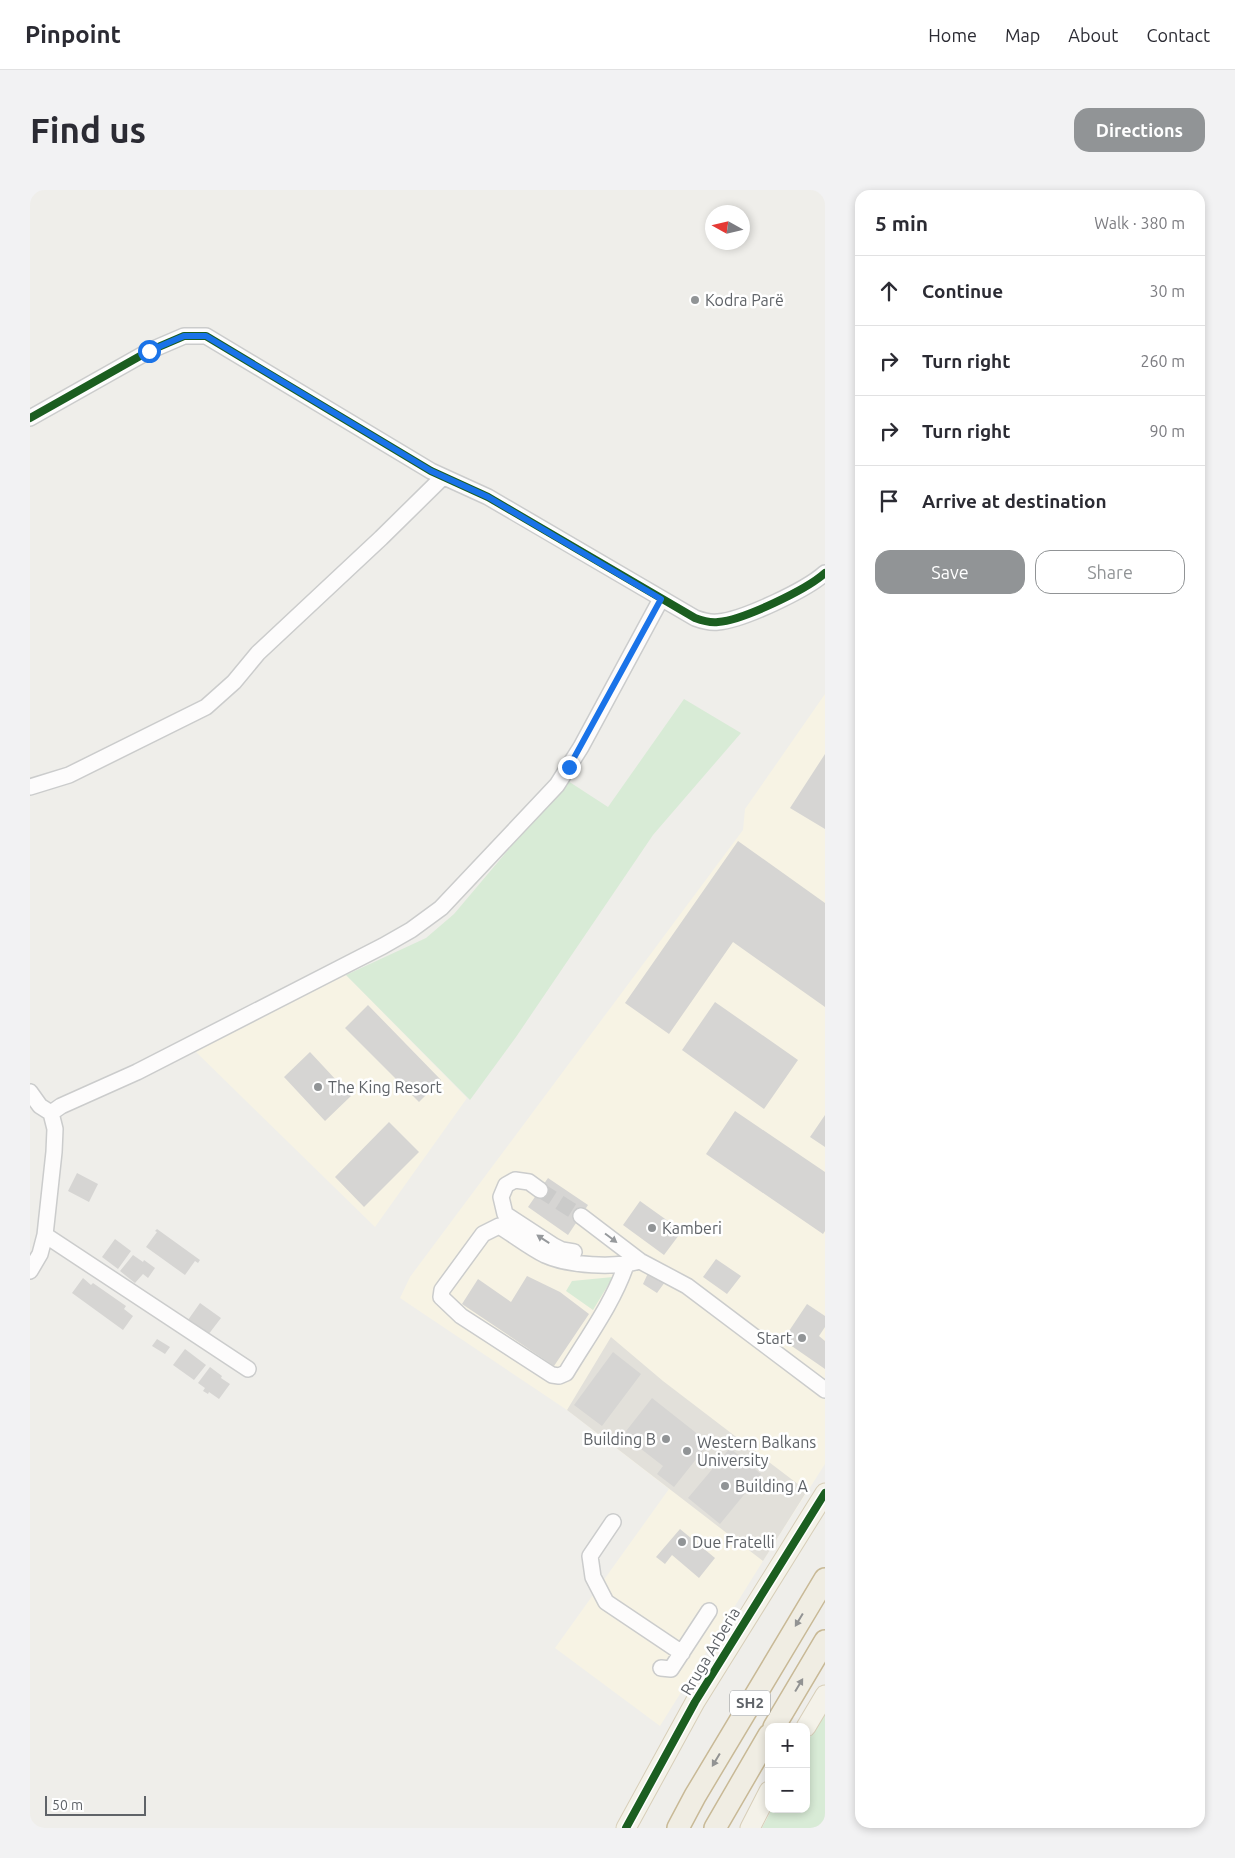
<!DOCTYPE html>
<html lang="en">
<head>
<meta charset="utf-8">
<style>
	body { margin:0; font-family:Ubuntu,sans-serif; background:#f2f2f3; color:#2b2b33 }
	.controls { position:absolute; right:15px; bottom:15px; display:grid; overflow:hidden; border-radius:10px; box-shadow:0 2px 8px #0003 }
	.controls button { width:45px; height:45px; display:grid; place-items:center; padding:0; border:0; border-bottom:1px solid #e1e1e2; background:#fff; color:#2b2b33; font:25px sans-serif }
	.compass { position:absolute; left:675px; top:15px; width:45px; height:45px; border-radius:50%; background:#fff; box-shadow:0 2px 8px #0003; rotate:278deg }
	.scale { position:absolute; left:15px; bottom:12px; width:101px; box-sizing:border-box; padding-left:5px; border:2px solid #5f6368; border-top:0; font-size:14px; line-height:18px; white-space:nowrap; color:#5f6368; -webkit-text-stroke:4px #fff; paint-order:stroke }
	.stop { position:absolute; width:15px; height:15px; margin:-11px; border:4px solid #1a73e8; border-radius:50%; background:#fff }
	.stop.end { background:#1a73e8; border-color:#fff; box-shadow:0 1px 5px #0008 }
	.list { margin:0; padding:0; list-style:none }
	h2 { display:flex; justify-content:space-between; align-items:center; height:65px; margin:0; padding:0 20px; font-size:21px }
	h2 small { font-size:16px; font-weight:400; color:#7c7c81 }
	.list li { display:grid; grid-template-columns:32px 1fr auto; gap:15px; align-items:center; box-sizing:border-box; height:70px; padding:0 20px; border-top:1px solid #e1e1e2 }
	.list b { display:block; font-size:19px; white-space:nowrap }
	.list em { font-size:16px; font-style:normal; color:#7c7c81 }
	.actions { display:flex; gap:10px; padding:15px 20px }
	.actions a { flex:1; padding:11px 0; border:1px solid #919496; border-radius:15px; text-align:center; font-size:18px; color:#919496 }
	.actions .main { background:#919496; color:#fff }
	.icon { flex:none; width:28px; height:28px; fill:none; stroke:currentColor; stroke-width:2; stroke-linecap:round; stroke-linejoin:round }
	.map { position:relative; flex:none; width:795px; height:1638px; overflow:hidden; border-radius:15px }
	header { display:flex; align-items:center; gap:30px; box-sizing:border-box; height:70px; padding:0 25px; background:#fff; border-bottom:1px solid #e1e1e2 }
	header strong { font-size:24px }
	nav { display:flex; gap:28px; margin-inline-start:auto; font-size:18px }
	.intro { display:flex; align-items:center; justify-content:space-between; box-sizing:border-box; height:120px; padding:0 30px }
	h1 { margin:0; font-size:35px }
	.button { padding:12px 22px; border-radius:15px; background:#919496; color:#fff; font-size:18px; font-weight:700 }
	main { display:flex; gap:30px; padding:0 30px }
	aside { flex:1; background:#fff; border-radius:15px; box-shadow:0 2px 8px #0003 }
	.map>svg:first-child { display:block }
	.commercial { fill:#f7f3e4 }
	.education { fill:#e2e0da }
	.green { fill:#d8ebd6 }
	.building { fill:#d6d5d3 }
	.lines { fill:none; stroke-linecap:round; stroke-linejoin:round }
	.minor-tunnel { stroke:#cbcbca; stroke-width:15; stroke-dasharray:15 8; stroke-linecap:butt }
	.minor-casing { stroke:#cbcccc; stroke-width:18 }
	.major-casing { stroke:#d7ceb8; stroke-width:21 }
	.highway-casing { stroke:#c8b996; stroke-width:24 }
	.minor { stroke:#fdfcfc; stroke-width:15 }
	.major { stroke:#f4f2e9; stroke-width:19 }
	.highway { stroke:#f0ede3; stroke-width:21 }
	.cycleway-casing { stroke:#fff; stroke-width:11 }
	.cycleway { stroke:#1b5e20; stroke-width:8 }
	.oneway { fill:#96999c }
	.oneway2 { fill:#929393 }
	.route { stroke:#1a73e8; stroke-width:6 }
	.poi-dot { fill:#919496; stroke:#fff; stroke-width:2 }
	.labels { text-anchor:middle; stroke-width:5; stroke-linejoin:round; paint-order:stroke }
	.shield { fill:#fff; stroke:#8f9295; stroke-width:1 }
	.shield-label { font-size:15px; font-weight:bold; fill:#5f6368 }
	.poi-label { font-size:16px; fill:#5f6368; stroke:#fff; text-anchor:start }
	.street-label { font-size:16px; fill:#5f6368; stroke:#fff }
</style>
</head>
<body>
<header>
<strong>Pinpoint</strong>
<nav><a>Home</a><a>Map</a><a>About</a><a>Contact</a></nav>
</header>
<div class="intro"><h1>Find us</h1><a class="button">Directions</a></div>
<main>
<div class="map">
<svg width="795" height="1638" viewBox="0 0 795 1638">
	<rect width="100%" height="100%" fill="#efeeea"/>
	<!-- commercial -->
	<path class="commercial" d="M795,504V1274L733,1371L630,1536L525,1458L639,1299L537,1220L370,1108L380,1087L713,640L715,619Z
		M316,785L437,908L345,1037L164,860Z"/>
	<!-- education -->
	<path class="education" d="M581,1147L633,1191L777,1301L733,1371L537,1220Z"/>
	<!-- green -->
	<path class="green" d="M654,509L711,543L623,645L486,847L440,910L316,785L396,748L424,724L538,589V591L578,617Z
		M583,1087L563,1120L536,1101L542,1091Z
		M795,1522V1638H732L742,1619H776V1554Z"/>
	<!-- building -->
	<path class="building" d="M795,564V639L760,618Z
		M708,651L795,713V817L703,752L639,844L595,813Z
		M685,812L768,870L734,919L652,860Z
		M338,815L411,890L389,912L315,838Z
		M280,862L321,906L295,931L254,887Z
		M705,921L795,982V1041L793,1044L676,964Z
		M795,925V957L780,947Z
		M359,932L389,962L334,1017L305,987Z
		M47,983L68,994L59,1012L38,1001Z
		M518,988L558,1015L538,1045L498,1017Z
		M610,1011L652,1041L634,1065L593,1035Z
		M127,1039L170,1070L168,1073L165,1071L155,1085L116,1057L127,1042L125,1041Z
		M85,1049L101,1061L88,1079L72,1067Z
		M103,1065L113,1072L114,1070L125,1078L118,1088L113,1084L105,1093L90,1081Z
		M686,1069L711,1086L697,1104L673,1087Z
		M619,1081L635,1092L627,1103L613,1094Z
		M497,1086L530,1102L559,1124L524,1176L432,1114L448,1089L481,1112Z
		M53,1088L61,1095L63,1093L96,1116L94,1119L103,1126L93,1140L42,1103Z
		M170,1113L191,1128L178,1145L158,1130Z
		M777,1114L795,1126V1137L789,1146L795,1151V1179L753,1150Z
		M127,1149L140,1157L135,1164L122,1156Z
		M155,1159L176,1175L164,1190L143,1175Z
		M583,1162L611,1184L572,1236L544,1215Z
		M180,1177L192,1186L191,1188L200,1194L189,1209L179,1202L178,1204L173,1201L175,1198L168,1193Z
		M622,1208L679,1253L644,1297L627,1284L633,1276L593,1245Z
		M700,1258L731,1284L690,1334L658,1308Z
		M650,1339L685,1368L669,1388L642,1365L635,1374L626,1367Z"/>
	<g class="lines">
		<!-- minor-tunnel -->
		<path class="minor-tunnel" d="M510,1000L551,1026"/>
		<defs>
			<path id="minor" d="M0,228L119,161L154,146H176L401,281L458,307L665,428C673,431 680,433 688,432C713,430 776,400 795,383
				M0,597L39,585L176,517L204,492L228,463L351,348L413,287
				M0,902L10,916L21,923L25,939L24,962L15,1045L10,1064L0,1081
				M21,923L31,916L107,882L353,756L381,740L411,718L527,595L551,557L631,409
				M510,1000L499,992L485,990L476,995L471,1007L475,1024L524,1056L532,1060L544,1062
				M551,1026L610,1071L657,1096L795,1200
				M15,1045L218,1179
				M596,1075C583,1113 557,1148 536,1183L529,1186L522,1185L431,1126L411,1107L412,1100L453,1044L469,1036C484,1045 499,1057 515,1065C539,1076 585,1078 610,1071
				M583,1332L560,1366L563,1387L576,1412L652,1463
				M631,1478L641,1479L679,1421"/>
			<path id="major" d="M776,1537L795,1505
				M596,1638L665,1512L795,1303
				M720,1638L739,1601"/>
			<path id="highway" d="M744,1537L795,1451
				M648,1638L665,1606L795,1389
				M685,1638L739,1545"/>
		</defs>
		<!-- minor casing -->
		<use href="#minor" class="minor-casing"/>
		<!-- major casing -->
		<use href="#major" class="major-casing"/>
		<!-- highway casing -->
		<use href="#highway" class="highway-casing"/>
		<!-- minor -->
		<use href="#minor" class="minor"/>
		<!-- major -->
		<use href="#major" class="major"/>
		<!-- highway -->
		<use href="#highway" class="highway"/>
		<defs>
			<path id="cycleway" d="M0,228L119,161L154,146H176L401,281L458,307L665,428C673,431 680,433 688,432C713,430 776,400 795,383
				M596,1638L665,1512L795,1303"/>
		</defs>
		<!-- cycleway casing -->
		<use href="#cycleway" class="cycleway-casing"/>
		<!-- cycleway -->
		<use href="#cycleway" class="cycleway"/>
	</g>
	<!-- one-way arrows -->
	<defs><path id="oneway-solid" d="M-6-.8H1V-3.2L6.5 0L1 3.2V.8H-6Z" transform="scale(1.25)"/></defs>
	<g class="oneway">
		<use href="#oneway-solid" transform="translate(581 1048) rotate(37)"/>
		<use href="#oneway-solid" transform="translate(513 1049) rotate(-147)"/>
	</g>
	<g class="oneway2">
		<use href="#oneway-solid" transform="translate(769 1430) rotate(121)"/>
		<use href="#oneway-solid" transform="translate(769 1495) rotate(-59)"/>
		<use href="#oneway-solid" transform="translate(686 1570) rotate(121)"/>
	</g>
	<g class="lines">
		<!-- route -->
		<path class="route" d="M119,161L154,146H176L401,281L458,307L631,409L539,577"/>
	</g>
	<!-- markers -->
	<g class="poi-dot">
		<circle cx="665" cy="110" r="5"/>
		<circle cx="288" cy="897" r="5"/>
		<circle cx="622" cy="1038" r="5"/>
		<circle cx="772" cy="1148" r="5"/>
		<circle cx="636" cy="1249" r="5"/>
		<circle cx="657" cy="1261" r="5"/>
		<circle cx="695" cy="1296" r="5"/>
		<circle cx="652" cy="1352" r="5"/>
	</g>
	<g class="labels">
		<!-- shield labels -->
		<rect class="shield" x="700" y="1500.5" width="40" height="25" rx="4"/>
		<g class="shield-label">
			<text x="720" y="1518">SH2</text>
		</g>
		<!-- poi labels -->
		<g class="poi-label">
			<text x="675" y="116">Kodra Parë</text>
			<text x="298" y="903">The King Resort</text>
			<text x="632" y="1044">Kamberi</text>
			<text x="762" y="1154" text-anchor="end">Start</text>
			<text x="626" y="1255" text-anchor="end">Building B</text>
			<text x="667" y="1258">Western Balkans<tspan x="667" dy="18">University</tspan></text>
			<text x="705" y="1302">Building A</text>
			<text x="662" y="1358">Due Fratelli</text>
		</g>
		<!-- street labels -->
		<g class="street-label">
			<text transform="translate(680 1461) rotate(-59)" y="6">Rruga Arberia</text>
		</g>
	</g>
</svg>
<div class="controls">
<button>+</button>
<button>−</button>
</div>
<svg class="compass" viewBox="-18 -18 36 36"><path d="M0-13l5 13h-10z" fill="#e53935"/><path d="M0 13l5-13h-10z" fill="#7c7c81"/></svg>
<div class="scale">50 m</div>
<div class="stop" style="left:119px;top:161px"></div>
<div class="stop end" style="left:539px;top:577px"></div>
</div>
<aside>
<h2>5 min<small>Walk · 380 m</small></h2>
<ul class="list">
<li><svg class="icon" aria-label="ahead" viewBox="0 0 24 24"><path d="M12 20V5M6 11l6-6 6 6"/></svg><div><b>Continue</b></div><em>30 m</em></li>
<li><svg class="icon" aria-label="right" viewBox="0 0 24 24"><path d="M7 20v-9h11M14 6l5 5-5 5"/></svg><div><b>Turn right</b></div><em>260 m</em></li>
<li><svg class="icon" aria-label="right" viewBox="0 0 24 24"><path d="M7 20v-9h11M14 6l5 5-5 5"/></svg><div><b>Turn right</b></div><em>90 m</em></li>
<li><svg class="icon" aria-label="arrive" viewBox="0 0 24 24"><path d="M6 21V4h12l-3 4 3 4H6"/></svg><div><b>Arrive at destination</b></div></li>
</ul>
<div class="actions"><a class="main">Save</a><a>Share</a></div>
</aside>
</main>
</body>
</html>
